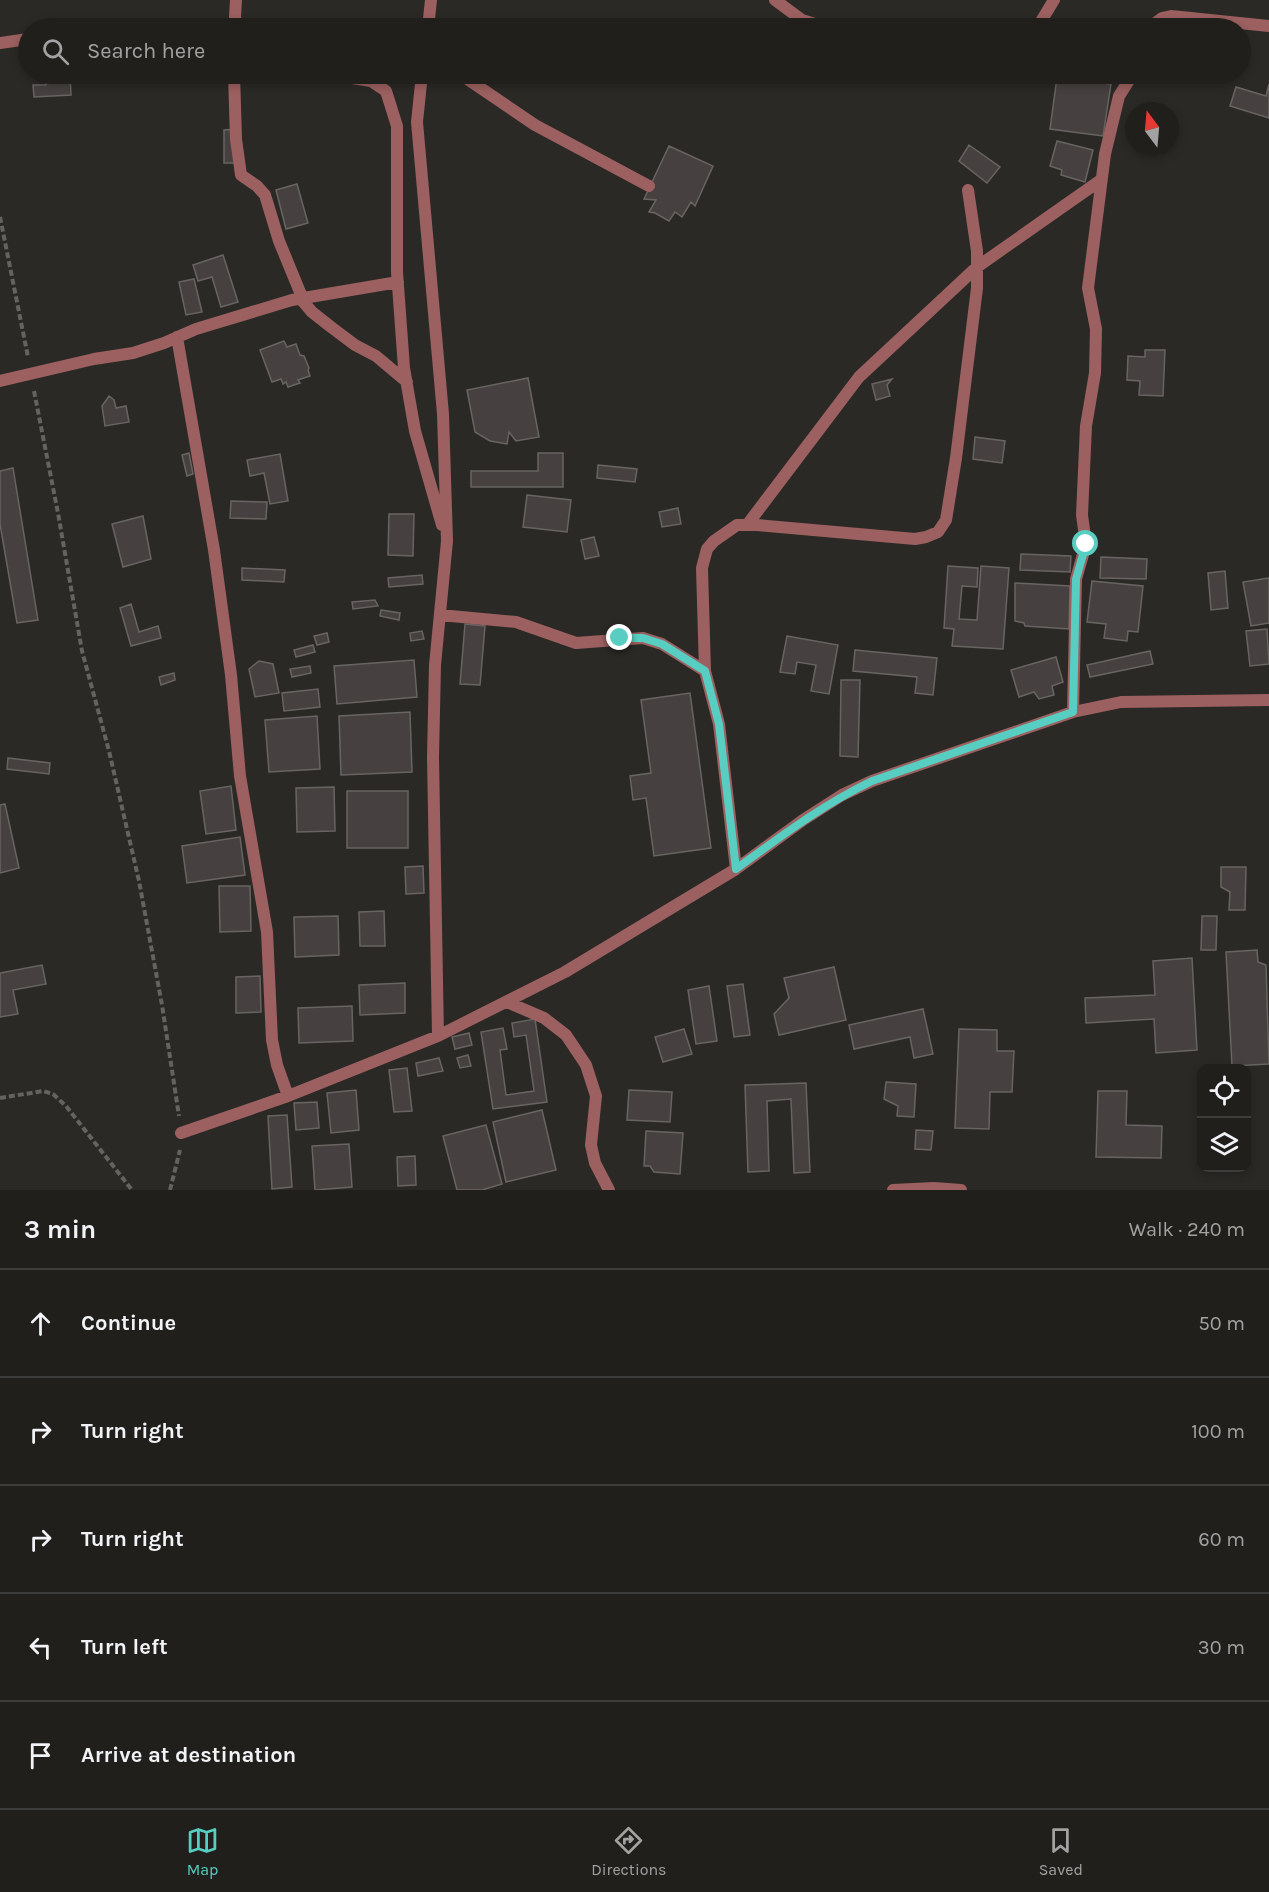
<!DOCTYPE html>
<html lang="en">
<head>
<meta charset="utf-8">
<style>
	body { margin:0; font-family:Karla,sans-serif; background:#2d2c29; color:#f1f3f6 }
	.controls { position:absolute; right:18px; bottom:18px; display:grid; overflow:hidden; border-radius:12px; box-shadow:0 3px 9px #0003 }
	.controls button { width:54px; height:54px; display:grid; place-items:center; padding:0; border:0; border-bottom:2px solid #3d3d3b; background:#201f1c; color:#f1f3f6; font:30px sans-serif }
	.compass { position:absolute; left:1125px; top:102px; width:54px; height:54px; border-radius:50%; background:#201f1c; box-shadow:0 3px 9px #0003; rotate:344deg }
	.stop { position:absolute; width:18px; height:18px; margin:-14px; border:4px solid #57cec1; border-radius:50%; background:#fff }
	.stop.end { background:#57cec1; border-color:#fff; box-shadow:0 2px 6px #0008 }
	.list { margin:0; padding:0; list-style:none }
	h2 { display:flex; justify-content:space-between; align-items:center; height:78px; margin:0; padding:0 24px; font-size:26px }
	h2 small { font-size:20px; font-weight:400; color:#a2a2a3 }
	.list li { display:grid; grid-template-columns:39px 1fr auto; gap:18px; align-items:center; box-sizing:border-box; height:108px; padding:0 24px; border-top:2px solid #3d3d3b }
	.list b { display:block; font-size:22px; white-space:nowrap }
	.list em { font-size:20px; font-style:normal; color:#a2a2a3 }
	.icon { flex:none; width:33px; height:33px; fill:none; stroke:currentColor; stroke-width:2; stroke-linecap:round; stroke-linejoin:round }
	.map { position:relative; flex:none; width:1269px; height:1190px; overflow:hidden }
	.search { position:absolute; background:#201f1c; box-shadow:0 3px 9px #0003; left:18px; right:18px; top:18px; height:66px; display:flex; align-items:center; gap:15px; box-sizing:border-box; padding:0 21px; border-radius:33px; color:#a2a2a3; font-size:22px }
	.sheet { height:618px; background:#201f1c }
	nav { display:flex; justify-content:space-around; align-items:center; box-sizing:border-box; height:84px; border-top:2px solid #3d3d3b; background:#201f1c; font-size:16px; color:#a2a2a3 }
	nav a { display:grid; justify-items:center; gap:3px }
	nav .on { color:#57cec1 }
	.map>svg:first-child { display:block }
	.building { fill:#464140; stroke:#686462; stroke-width:1.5 }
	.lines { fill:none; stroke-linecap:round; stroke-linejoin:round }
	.path { stroke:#646360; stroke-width:4; stroke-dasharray:6 3; stroke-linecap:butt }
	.street { stroke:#9b605f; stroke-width:12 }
	.route { stroke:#57cec1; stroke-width:8 }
</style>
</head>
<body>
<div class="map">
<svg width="1269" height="1190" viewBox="0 0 1269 1190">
	<rect width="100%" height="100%" fill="#2a2926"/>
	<!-- building -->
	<path class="building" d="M45,74H70L71,95L34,97L33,85H46Z
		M1057,77L1111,84L1103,136L1050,129Z
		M1269,84V118L1230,106L1236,87L1266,96Z
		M237,129L238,163H224V130Z
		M1057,141L1093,150L1085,182L1061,175L1062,170L1050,166Z
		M969,145L1000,167L987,183L959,161Z
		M669,146L713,166L695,206L691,202L682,217L675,212L669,221L655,213L649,212L656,200L644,199Z
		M297,184L308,223L286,229L276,190Z
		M223,255L238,302L221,307L212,277L198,281L193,265Z
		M194,279L202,312L186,315L179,282Z
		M284,341L287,347L296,344L300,355L304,356L309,368L308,370L310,376L298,380L300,383L288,387L286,382L283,384L281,379L272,382L260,350Z
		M1145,350H1165L1163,396L1139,395L1140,381L1127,380L1128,356L1145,357Z
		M528,378L539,437L516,441L509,432L507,444L490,441L475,432L467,390Z
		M892,379L887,385L890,396L876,400L872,384Z
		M109,396L114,400L116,408L126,406L129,422L105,426L102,406Z
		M975,437L1005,441L1002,463L973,459Z
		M189,453L193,474L187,476L182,455Z
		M538,453H563V487H471V471H538Z
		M280,454L288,501L270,504L264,473L250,476L247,460Z
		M598,465L637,469L635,482L597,478Z
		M13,468L38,620L17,623L0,524V471Z
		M527,495L571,500L567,532L523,527Z
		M231,501L267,502L266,519L230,518Z
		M678,508L681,524L662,527L659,512Z
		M389,514H414L413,556L388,555Z
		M143,516L151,559L123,567L112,524Z
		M594,537L599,556L585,559L581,540Z
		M1021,554L1071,556L1070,572L1020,570Z
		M1101,557L1147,559L1146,579L1100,578Z
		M948,566L978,568L977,587L962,586L959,619L977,620L981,566L1009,568L1003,649L952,646L954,629L944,628Z
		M242,568L285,570L284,582L242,580Z
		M1225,571L1228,608L1211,610L1208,573Z
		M422,575L423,584L389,587L388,578Z
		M1269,578V623L1251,626L1243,582Z
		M1092,581L1143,586L1138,632L1128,631L1127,641L1104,638L1106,624L1087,622Z
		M1015,583L1070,586L1069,629L1025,626L1024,623L1015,621Z
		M375,600L378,606L353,609L352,602Z
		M131,604L139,632L158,626L161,638L131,646L120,608Z
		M381,610L400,613L399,620L380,616Z
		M465,624L485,626L480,685L460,684Z
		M1267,629L1269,664L1250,666L1246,631Z
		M422,631L424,639L411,641L410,633Z
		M327,633L329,642L317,645L314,636Z
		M787,636L838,645L829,694L811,691L816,665L797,662L795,674L780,672Z
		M313,645L315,652L296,657L294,650Z
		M855,650L937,658L933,695L915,693L917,677L853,671Z
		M1150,651L1153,664L1090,677L1087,665Z
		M1056,657L1063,682L1052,686L1054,695L1039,699L1034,692L1019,697L1011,670Z
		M414,660L417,697L337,704L334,666Z
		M259,661L273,664L279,693L255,697L249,669Z
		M310,666L311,673L292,677L290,669Z
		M174,673L175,680L161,685L159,677Z
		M841,680H860L858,757L840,756Z
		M318,689L320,707L284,711L282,693Z
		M690,693L711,848L654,856L646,798L633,800L630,776L651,773L641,700Z
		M410,712L412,772L341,775L339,716Z
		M317,716L320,769L269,772L265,720Z
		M8,758L50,763L49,774L7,769Z
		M231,786L236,830L206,834L200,791Z
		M334,787L335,831L297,832L296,788Z
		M347,791H408V848H347Z
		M5,804L19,868L0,873V805Z
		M240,837L245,875L187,883L182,846Z
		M423,866L424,893L406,894L405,867Z
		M1221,867H1246L1245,910H1229L1230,892L1221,887Z
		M219,886H250L251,931L220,932Z
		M384,911L385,946H360L359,912Z
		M338,916L339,955L295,957L294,917Z
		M1202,916H1217L1216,950H1201Z
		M1257,950L1258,962L1266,965L1269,1064L1232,1066L1226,952Z
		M1192,958L1197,1050L1156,1053L1154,1019L1086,1023L1085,998L1155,995L1153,961Z
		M42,965L46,984L13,990L18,1014L0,1017V973Z
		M834,967L846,1020L779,1035L774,1014L789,998L784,978Z
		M260,976L261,1012L236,1013V977Z
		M405,983V1013L360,1015L359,985Z
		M743,984L750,1035L734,1037L727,986Z
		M709,986L717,1041L696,1044L688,990Z
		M352,1006L353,1041L299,1043L298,1008Z
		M923,1009L933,1054L914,1058L910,1037L854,1049L849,1025Z
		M535,1019L547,1102L493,1109L481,1032L503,1028L507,1049L500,1050L506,1095L534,1091L526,1035L514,1037L512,1023Z
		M684,1029L692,1054L663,1062L655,1037Z
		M959,1029L997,1030V1051H1014L1012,1092H990L989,1129L955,1128Z
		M469,1033L472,1045L455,1049L452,1037Z
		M468,1055L471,1066L460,1068L457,1058Z
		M439,1058L443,1071L418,1076L416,1063Z
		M407,1068L412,1111L394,1112L389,1070Z
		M886,1082L916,1084L914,1117L897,1116L898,1106L884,1099Z
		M806,1083L810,1172L794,1173L791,1099L767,1101L769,1171L748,1172L745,1085Z
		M356,1090L359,1130L331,1133L327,1093Z
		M629,1090L672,1092L670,1122L627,1120Z
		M1098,1091H1127L1126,1125L1162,1126L1161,1158L1096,1157Z
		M317,1102L319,1128L296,1130L294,1103Z
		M542,1110L556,1170L506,1182L493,1122Z
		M287,1115L292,1187L272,1189L268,1116Z
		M486,1125L502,1184L482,1190H457L443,1136Z
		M916,1130L933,1131L931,1150L915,1149Z
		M646,1131L683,1133L680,1174L654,1172L650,1166H644Z
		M349,1144L352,1187L315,1190L312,1146Z
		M415,1156L416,1185L398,1186L397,1157Z"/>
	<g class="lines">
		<!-- path -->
		<path class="path" d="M0,217L28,357
			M34,391L58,513L82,651L109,751L139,881L162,1005L179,1116
			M0,1098L43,1091L53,1094L66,1106L132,1190
			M170,1190L180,1150"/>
		<!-- street -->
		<path class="street" d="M236,0L235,17L238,28
			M775,0L802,20L828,28
			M428,28L431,0
			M1037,28L1054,0
			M1149,28L1162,18L1171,16L1269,26
			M0,43L28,39
			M226,74L352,78L371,81L386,91L397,126V272L404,368L415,431L442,525
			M234,74L236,139L241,175L257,186L265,195L279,241L302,297
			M422,74L417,122L443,414L447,541L435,665L433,757L438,1036
			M460,74L535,125L649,186
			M300,298L312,312L331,327L355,345L376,356L407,382
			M177,337L214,550L231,675L240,776L267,932L272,1040L277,1065L288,1096
			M0,381L94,359L133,353L164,343L196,329L292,300L398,282
			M747,525L859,377L977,267L1101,180
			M440,615L516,622L576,643L643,638L662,644L705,671
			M1073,712L1076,579L1086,544L1082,515L1086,426L1095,373L1096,329L1088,288L1105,154L1119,96L1133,74
			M736,869L719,724L705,671L702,568L707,549L714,541L737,525H757L915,539L926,537L938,532L946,520L956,458L977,288V251L968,190
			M507,1002L544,1018L566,1035L586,1065L596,1096L591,1145L595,1163L609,1190
			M181,1133L288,1096L438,1036L565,972L736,869L803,820L842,795L872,781L1073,712L1121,702L1269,700
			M893,1190L934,1188L961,1190"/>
	</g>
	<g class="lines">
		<!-- route -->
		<path class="route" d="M620,638H643L662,644L705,671L719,724L736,869C780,837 822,805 872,781L1073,712L1076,579L1086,544"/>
	</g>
</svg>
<div class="controls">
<button><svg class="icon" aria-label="locate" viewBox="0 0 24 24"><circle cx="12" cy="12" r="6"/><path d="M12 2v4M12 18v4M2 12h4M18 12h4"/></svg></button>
<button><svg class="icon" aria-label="layers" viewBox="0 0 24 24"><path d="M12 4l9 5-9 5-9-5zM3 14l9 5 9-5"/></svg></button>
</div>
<svg class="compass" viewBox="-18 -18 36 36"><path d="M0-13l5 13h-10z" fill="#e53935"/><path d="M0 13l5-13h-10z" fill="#a2a2a3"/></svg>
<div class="stop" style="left:1086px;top:544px"></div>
<div class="stop end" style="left:620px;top:638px"></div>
<div class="search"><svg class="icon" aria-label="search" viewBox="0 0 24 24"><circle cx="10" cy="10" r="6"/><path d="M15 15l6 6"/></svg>Search here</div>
</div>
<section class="sheet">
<h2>3 min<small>Walk · 240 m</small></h2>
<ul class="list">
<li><svg class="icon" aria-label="ahead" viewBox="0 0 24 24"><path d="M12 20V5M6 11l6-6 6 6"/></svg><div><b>Continue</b></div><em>50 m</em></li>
<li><svg class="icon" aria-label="right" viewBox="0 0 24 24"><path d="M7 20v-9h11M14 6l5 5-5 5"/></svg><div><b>Turn right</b></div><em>100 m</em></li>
<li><svg class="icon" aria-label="right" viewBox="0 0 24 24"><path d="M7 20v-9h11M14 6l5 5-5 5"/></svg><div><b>Turn right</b></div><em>60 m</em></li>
<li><svg class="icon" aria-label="left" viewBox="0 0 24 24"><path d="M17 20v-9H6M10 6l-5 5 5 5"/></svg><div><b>Turn left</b></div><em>30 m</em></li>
<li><svg class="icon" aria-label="arrive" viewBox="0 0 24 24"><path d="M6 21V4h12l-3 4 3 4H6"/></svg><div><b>Arrive at destination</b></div></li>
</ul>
</section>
<nav>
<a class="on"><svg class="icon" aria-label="map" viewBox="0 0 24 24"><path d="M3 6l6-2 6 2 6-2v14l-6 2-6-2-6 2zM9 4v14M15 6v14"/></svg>Map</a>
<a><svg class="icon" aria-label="directions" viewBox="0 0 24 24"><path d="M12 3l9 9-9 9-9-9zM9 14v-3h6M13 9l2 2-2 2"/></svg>Directions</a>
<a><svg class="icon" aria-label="saved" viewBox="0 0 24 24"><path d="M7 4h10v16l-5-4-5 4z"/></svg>Saved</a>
</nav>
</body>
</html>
